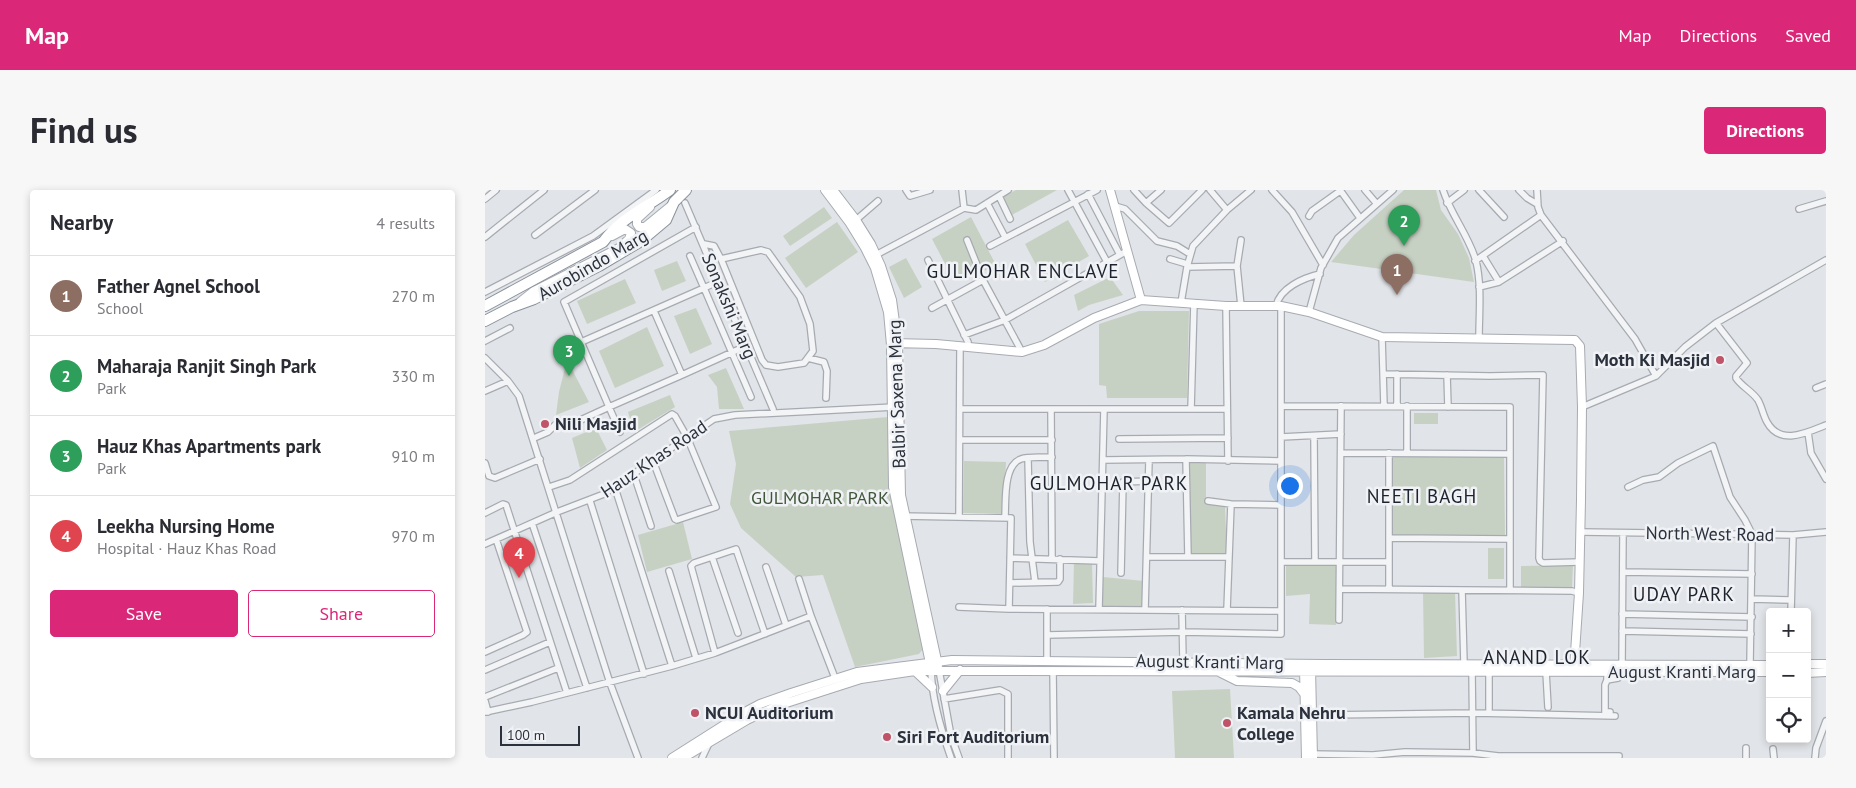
<!DOCTYPE html>
<html lang="en">
<head>
<meta charset="utf-8">
<style>
	body { margin:0; font-family:"PT Sans",sans-serif; background:#f7f7f7; color:#2b2b33 }
	.controls { position:absolute; right:15px; bottom:15px; display:grid; overflow:hidden; border-radius:5px; box-shadow:0 2px 8px #0003 }
	.controls button { width:45px; height:45px; display:grid; place-items:center; padding:0; border:0; border-bottom:1px solid #e1e1e2; background:#fff; color:#2b2b33; font:25px sans-serif }
	.scale { position:absolute; left:15px; bottom:12px; width:80px; box-sizing:border-box; padding-left:5px; border:2px solid #2b323d; border-top:0; font-size:14px; line-height:18px; white-space:nowrap; color:#2b323d; -webkit-text-stroke:4px #f0f2f5; paint-order:stroke }
	.you { position:absolute; left:804px; top:295px; width:18px; height:18px; margin:-12px; border:4px solid #fff; border-radius:50%; background:#1a73e8; box-shadow:0 0 0 8px #1a73e833 }
	.badge { display:grid; place-items:center; width:32px; height:32px; border-radius:50%; background:#db2777; color:#fff; font-size:16px; font-weight:700 }
	.pin { position:absolute; translate:-50% -41px; filter:drop-shadow(0 1px 2px #0008) }
	.pin::after { content:''; position:absolute; top:26px; width:18px; height:15px; background:inherit; clip-path:polygon(0 0,100% 0,50% 100%) }
	.list { margin:0; padding:0; list-style:none }
	h2 { display:flex; justify-content:space-between; align-items:center; height:65px; margin:0; padding:0 20px; font-size:21px }
	h2 small { font-size:16px; font-weight:400; color:#7c7c81 }
	.list li { display:grid; grid-template-columns:32px 1fr auto; gap:15px; align-items:center; box-sizing:border-box; height:80px; padding:0 20px; border-top:1px solid #e1e1e2 }
	.list b { display:block; font-size:19px; white-space:nowrap }
	.list p { margin:0; font-size:16px; white-space:nowrap; color:#7c7c81 }
	.list em { font-size:16px; font-style:normal; color:#7c7c81 }
	.actions { display:flex; gap:10px; padding:15px 20px }
	.actions a { flex:1; padding:11px 0; border:1px solid #db2777; border-radius:5px; text-align:center; font-size:18px; color:#db2777 }
	.actions .main { background:#db2777; color:#fff }
	.icon { flex:none; width:28px; height:28px; fill:none; stroke:currentColor; stroke-width:2; stroke-linecap:round; stroke-linejoin:round }
	.map { position:relative; flex:none; width:1341px; height:568px; overflow:hidden; border-radius:5px }
	header { display:flex; align-items:center; gap:30px; box-sizing:border-box; height:70px; padding:0 25px; background:#db2777; color:#fff }
	header strong { font-size:24px }
	nav { display:flex; gap:28px; margin-inline-start:auto; font-size:18px }
	.intro { display:flex; align-items:center; justify-content:space-between; box-sizing:border-box; height:120px; padding:0 30px }
	h1 { margin:0; font-size:35px }
	.button { padding:12px 22px; border-radius:5px; background:#db2777; color:#fff; font-size:18px; font-weight:700 }
	main { display:flex; gap:30px; padding:0 30px }
	aside { flex:1; background:#fff; border-radius:5px; box-shadow:0 2px 8px #0003 }
	.map>svg:first-child { display:block }
	.green { fill:#c7d1c3 }
	.lines { fill:none; stroke-linecap:round; stroke-linejoin:round }
	.street-casing { stroke:#a7abb1; stroke-width:8 }
	.secondary-casing { stroke:#a7abb1; stroke-width:10 }
	.highway-casing { stroke:#8a929d; stroke-width:12 }
	.street { stroke:#f3f4f6; stroke-width:5.5 }
	.secondary { stroke:#fff; stroke-width:8 }
	.highway { stroke:#fff; stroke-width:10 }
	.poi-dot { fill:#bf5367; stroke:#f0f2f5; stroke-width:2 }
	.labels { text-anchor:middle; stroke-width:5; stroke-linejoin:round; paint-order:stroke }
	.street-label { font-size:18px; fill:#2b323d; stroke:#f0f2f5 }
	.poi-label { font-size:18px; font-weight:bold; fill:#2b323d; stroke:#f0f2f5; text-anchor:start }
	.park-label { font-size:18px; fill:#40573a; stroke:#f0f2f5 }
	.neighbourhood-label { font-size:19px; letter-spacing:1px; fill:#1d232e; stroke:#f0f2f5 }
</style>
</head>
<body>
<header>
<strong>Map</strong>
<nav><a>Map</a><a>Directions</a><a>Saved</a></nav>
</header>
<div class="intro"><h1>Find us</h1><a class="button">Directions</a></div>
<main>
<aside>
<h2>Nearby<small>4 results</small></h2>
<ul class="list">
<li><span class="badge" style="background:#8d6e63">1</span><div><b>Father Agnel School</b><p>School</p></div><em>270 m</em></li>
<li><span class="badge" style="background:#2e9e5b">2</span><div><b>Maharaja Ranjit Singh Park</b><p>Park</p></div><em>330 m</em></li>
<li><span class="badge" style="background:#2e9e5b">3</span><div><b>Hauz Khas Apartments park</b><p>Park</p></div><em>910 m</em></li>
<li><span class="badge" style="background:#e0444e">4</span><div><b>Leekha Nursing Home</b><p>Hospital · Hauz Khas Road</p></div><em>970 m</em></li>
</ul>
<div class="actions"><a class="main">Save</a><a>Share</a></div>
</aside>
<div class="map">
<svg width="1341" height="568" viewBox="0 0 1341 568">
	<rect width="100%" height="100%" fill="#e1e4e8"/>
	<!-- green -->
	<path class="green" d="M531,0H572L525,26L516,8Z
		M919,0H951L956,20L973,44L984,68L989,92L846,72L869,45Z
		M339,17L347,28L305,56L298,46Z
		M486,27L511,75L499,81L492,76L468,89L447,49Z
		M583,30L604,66L560,92L540,54Z
		M352,32L373,62L321,98L300,68Z
		M421,68L437,97L419,108L404,77Z
		M192,71L201,91L177,101L169,80Z
		M625,87L638,105L604,115L593,121L589,105Z
		M140,89L151,113L102,134L92,111Z
		M211,118L227,154L205,164L189,126Z
		M654,121H704L702,208H622L621,196L614,195V134Z
		M162,137L179,176L130,198L114,161Z
		M82,170L104,212L71,225L74,202Z
		M241,178L259,219H234L232,197L223,185Z
		M185,205L190,217L149,242L143,222Z
		M929,223H953V234H929Z
		M403,227L406,229L410,315L439,458L434,464L370,477L338,385L311,387L256,338L245,314L251,274L244,241Z
		M111,238L122,260L95,278L87,248Z
		M907,267H1019L1020,346L908,345Z
		M702,270L721,271V314L740,316L742,365H705Z
		M479,271L521,272L518,324L478,323Z
		M198,332L207,369L162,382L153,345Z
		M1003,358H1019V389H1003Z
		M589,372L607,373L608,413L588,414Z
		M851,373V435L824,434L825,404L801,406V374Z
		M1088,375L1087,398L1036,397V376Z
		M618,387L659,391V417L617,416Z
		M938,402H970L972,466L939,468Z
		M745,499L749,568H690L687,501Z"/>
	<g class="lines">
		<defs>
			<path id="street" d="M421,0L425,6L445,0
				M477,0L479,18
				M583,0L622,72
				M649,0L661,13L684,33L717,0
				M725,0L742,20
				M787,0L807,22L838,75
				M855,0L875,28
				M880,0L892,14
				M958,0C966,25 984,46 991,71C997,96 994,124 994,149
				M994,0L1019,27
				M1034,0L1042,8L1052,14
				M1052,0L1053,17L1056,25L1150,149L1171,186
				M603,4L635,65
				M514,6L525,29
				M0,9L11,0
				M200,13L288,219
				M502,13L520,47
				M661,13L676,0
				M962,13L979,0
				M630,16L640,19L672,51L692,56L705,64
				M1314,19L1341,11
				M824,26L827,21L855,1
				M371,30L393,11
				M50,45L110,0
				M0,47L59,0
				M482,50L498,90L537,162
				M219,54L229,56L236,69L276,60L283,62L315,107L325,134L328,161L319,173L293,177L281,175L277,170L236,69
				M505,56L612,0
				M205,66L219,98L234,91
				M389,66L479,18L491,20L523,0
				M998,66L1014,92
				M685,69L702,74
				M443,70L483,152V157
				M990,71L1056,25
				M702,77L752,76
				M994,97L1014,92L1078,51
				M0,102L108,46L171,0
				M696,113L702,77L708,56L742,20L766,0
				M741,116L743,271
				M756,116L752,76L756,50
				M791,116C795,98 818,88 835,84
				M447,118L498,90
				M169,121L197,185L261,156
				M824,122L836,78L853,48L908,0
				M1231,133L1262,173L1251,186V188C1257,197 1267,201 1273,210C1277,217 1278,225 1282,232C1295,256 1321,243 1341,235
				M479,145L520,130L642,61
				M897,147L899,216
				M0,151L25,138
				M85,157L219,98L266,207
				M0,168L23,191L34,206L125,493L153,568
				M323,168L339,172L342,181L341,208
				M898,184L1005,186L1058,185L1054,368L1055,371L1058,373L1095,372
				M197,185L124,217L79,112L211,37
				M962,185L963,217
				M1331,198L1341,194
				M0,201L23,191
				M796,216L1025,217V400
				M912,216V184
				M1097,217L1171,186L1200,157L1231,133L1341,70
				M475,219H742
				M566,219L567,369
				M706,219L709,113
				M87,234L124,217L135,242
				M1323,242L1326,263L1341,289
				M829,246L830,372
				M796,247L856,244
				M49,248L63,242L74,231
				M634,249L743,248
				M475,250H567
				M856,263L1025,264
				M922,263V216
				M543,269L545,352L550,392
				M701,269L703,367
				M618,270L701,269L796,271
				M0,273L4,286L10,288L55,269
				M149,285L166,336
				M64,297L85,290L187,224L190,226L202,247L231,317L192,330L190,329L168,271
				M1143,297L1158,290L1174,287L1193,273L1228,256L1245,307L1260,330L1267,344L1265,474
				M130,298L187,476
				M105,311L159,484
				M723,311L746,314L796,315
				M0,323L18,314L21,315L82,503
				M417,326L526,328L524,419
				M520,326C521,311 518,275 536,269C544,266 557,268 567,267
				M474,327L475,156
				M47,333L102,498
				M1096,342L1308,345L1341,342
				M904,348L1025,349
				M0,354L72,322L119,304L229,229L250,225L409,217
				M227,367L253,443
				M662,367H743
				M525,368L615,371
				M796,372H904
				M281,377L301,435
				M184,381L211,468
				M1138,382L1267,384
				M636,383L638,292L664,291
				M525,393L573,392L575,389V369
				M855,399L1087,401L1094,403
				M904,399V263
				M977,400L979,474
				M1267,409L1306,410
				M474,417L524,419L796,421
				M614,419L619,219
				M660,420L664,270
				M697,420L698,471
				M742,420L746,314
				M1306,422L1308,345
				M1137,424L1267,427
				M326,426L350,488
				M854,430L856,216
				M1137,441L1266,444
				M562,445L698,442L796,444V116
				M0,462L38,445L42,442L11,349
				M230,463L206,376L209,373L251,359L280,444
				M562,471V419
				M1137,475L1138,343
				M0,480L65,452
				M446,480C447,510 456,540 466,568
				M454,480L466,546L474,568
				M568,480L569,568
				M987,481L988,563
				M1004,482V519
				M1061,482L1063,517
				M1122,487V490L1133,488V483
				M1122,490L1120,495V522H1125
				M0,507L73,478
				M459,509L515,500L523,504V568
				M0,511L3,522
				M0,522L47,512L187,476L230,463L326,426L314,389
				M842,525L988,523L1130,526
				M1261,558V568
				M1288,559L1289,568
				M827,564L888,565L920,562L988,563L1013,566H1134
				M217,568L224,553
				M1330,568L1331,558L1341,531"/>
			<path id="secondary" d="M340,0L364,32L380,58L390,78L403,122L406,155L408,297L446,478
				M348,0L371,30L386,54L396,76L407,110L413,154L416,305L453,475
				M625,0L656,110
				M165,17L152,29V34L154,37H160L188,14
				M35,112L49,101L134,58L144,49L146,43L140,39L127,46
				M406,153L451,154L537,162L559,155L609,128L656,110L741,116H796L824,122L897,147L1090,150L1095,156L1097,217L1096,310L1094,403L1089,478
				M1322,474H1341
				M819,478L821,568
				M826,478L828,568
				M430,481L447,497
				M732,481L752,491L807,493L814,497L820,505
				M1322,483L1341,482
				M458,501L475,480
				M187,568L258,523L275,514L306,503L372,482L467,470L839,474L1285,475
				M198,568L262,530L292,516L376,489L430,481L1285,482"/>
			<path id="highway" d="M0,116L118,52C137,27 161,18 185,0
				M0,131L27,117L49,109L114,76L156,51L181,30L189,12L201,0"/>
		</defs>
		<!-- street casing -->
		<use href="#street" class="street-casing"/>
		<!-- secondary casing -->
		<use href="#secondary" class="secondary-casing"/>
		<!-- highway casing -->
		<use href="#highway" class="highway-casing"/>
		<!-- street -->
		<use href="#street" class="street"/>
		<!-- secondary -->
		<use href="#secondary" class="secondary"/>
		<!-- highway -->
		<use href="#highway" class="highway"/>
	</g>
	<!-- markers -->
	<g class="poi-dot">
		<circle cx="1235" cy="170" r="5"/>
		<circle cx="60" cy="234" r="5"/>
		<circle cx="210" cy="523" r="5"/>
		<circle cx="742" cy="533" r="5"/>
		<circle cx="402" cy="547" r="5"/>
	</g>
	<g class="labels">
		<!-- street labels -->
		<g class="street-label">
			<text transform="translate(108 75) rotate(-30)" y="6">Aurobindo Marg</text>
			<text transform="translate(244 116) rotate(67)" y="6">Sonakshi Marg</text>
			<text transform="translate(412 204) rotate(-92)" y="6">Balbir Saxena Marg</text>
			<text transform="translate(169 269) rotate(-34)" y="6">Hauz Khas Road</text>
			<text transform="translate(1225 344) rotate(1)" y="6">North West Road</text>
			<text transform="translate(725 472) rotate(1)" y="6">August Kranti Marg</text>
			<text x="1197" y="488">August Kranti Marg</text>
		</g>
		<!-- poi labels -->
		<g class="poi-label">
			<text x="1225" y="176" text-anchor="end">Moth Ki Masjid</text>
			<text x="70" y="240">Nili Masjid</text>
			<text x="220" y="529">NCUI Auditorium</text>
			<text x="752" y="529">Kamala Nehru<tspan x="752" dy="21">College</tspan></text>
			<text x="412" y="553">Siri Fort Auditorium</text>
		</g>
		<!-- park labels -->
		<g class="park-label">
			<text x="335" y="314">GULMOHAR PARK</text>
		</g>
		<!-- neighbourhood labels -->
		<g class="neighbourhood-label">
			<text x="538" y="88">GULMOHAR ENCLAVE</text>
			<text x="624" y="300">GULMOHAR PARK</text>
			<text x="937" y="313">NEETI BAGH</text>
			<text x="1199" y="411">UDAY PARK</text>
			<text x="1052" y="474">ANAND LOK</text>
		</g>
	</g>
</svg>
<div class="controls">
<button>+</button>
<button>−</button>
<button><svg class="icon" aria-label="locate" viewBox="0 0 24 24"><circle cx="12" cy="12" r="6"/><path d="M12 2v4M12 18v4M2 12h4M18 12h4"/></svg></button>
</div>
<div class="scale">100 m</div>
<div class="you"></div>
<div class="pin badge" style="left:912px;top:105px;background:#8d6e63">1</div>
<div class="pin badge" style="left:919px;top:56px;background:#2e9e5b">2</div>
<div class="pin badge" style="left:84px;top:186px;background:#2e9e5b">3</div>
<div class="pin badge" style="left:34px;top:388px;background:#e0444e">4</div>
</div>
</main>
</body>
</html>
